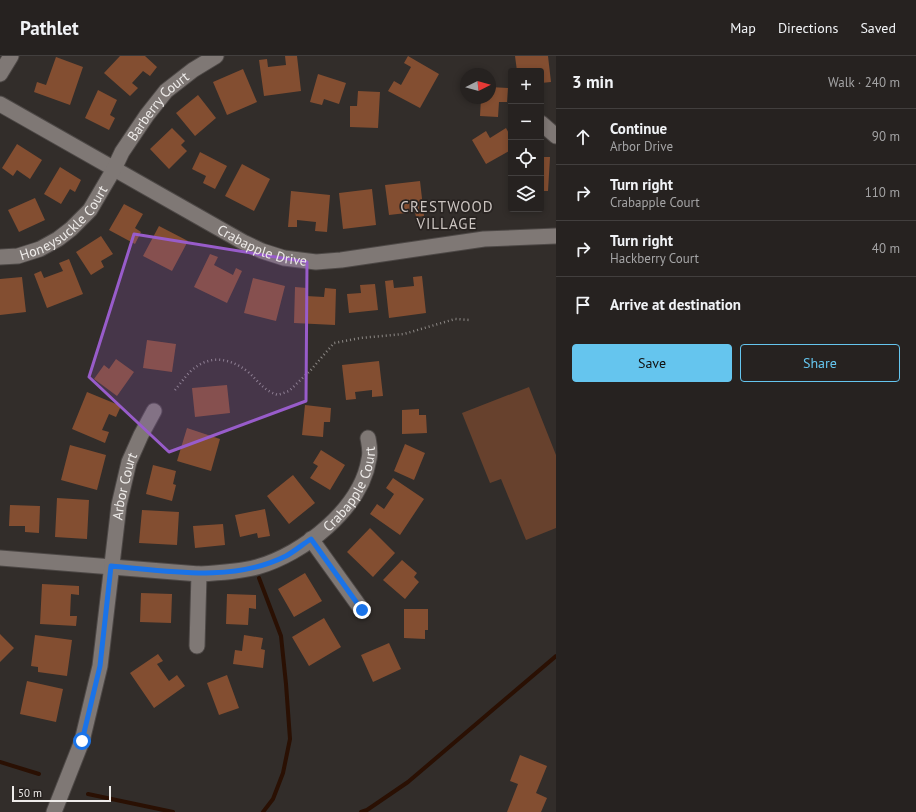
<!DOCTYPE html>
<html lang="en">
<head>
<meta charset="utf-8">
<style>
	body { margin:0; font-family:"PT Sans",sans-serif; background:#2e2a29; color:#f1f3f6 }
	.controls { position:absolute; right:12px; top:12px; display:grid; overflow:hidden; border-radius:4px; box-shadow:0 2px 6px #0003 }
	.controls button { width:36px; height:36px; display:grid; place-items:center; padding:0; border:0; border-bottom:1px solid #423f3e; background:#262220; color:#f1f3f6; font:20px sans-serif }
	.compass { position:absolute; left:460px; top:12px; width:36px; height:36px; border-radius:50%; background:#262220; box-shadow:0 2px 6px #0003; rotate:84deg }
	.scale { position:absolute; left:12px; bottom:10px; width:99px; box-sizing:border-box; padding-left:4px; border:2px solid #eeebe9; border-top:0; font-size:11px; line-height:14px; white-space:nowrap; color:#eeebe9; -webkit-text-stroke:3px #282321; paint-order:stroke }
	.stop { position:absolute; width:12px; height:12px; margin:-9px; border:3px solid #1a73e8; border-radius:50%; background:#fff }
	.stop.end { background:#1a73e8; border-color:#fff; box-shadow:0 1px 4px #0008 }
	.list { margin:0; padding:0; list-style:none }
	h2 { display:flex; justify-content:space-between; align-items:center; height:52px; margin:0; padding:0 16px; font-size:17px }
	h2 small { font-size:13px; font-weight:400; color:#a4a4a5 }
	.list li { display:grid; grid-template-columns:26px 1fr auto; gap:12px; align-items:center; box-sizing:border-box; height:56px; padding:0 16px; border-top:1px solid #423f3e }
	.list b { display:block; font-size:15px; white-space:nowrap }
	.list p { margin:0; font-size:13px; white-space:nowrap; color:#a4a4a5 }
	.list em { font-size:13px; font-style:normal; color:#a4a4a5 }
	.actions { display:flex; gap:8px; padding:12px 16px }
	.actions a { flex:1; padding:9px 0; border:1px solid #65c5ee; border-radius:4px; text-align:center; font-size:14px; color:#65c5ee }
	.actions .main { background:#65c5ee; color:#111 }
	.icon { flex:none; width:22px; height:22px; fill:none; stroke:currentColor; stroke-width:2; stroke-linecap:round; stroke-linejoin:round }
	.map { position:relative; flex:none; width:556px; height:756px; overflow:hidden }
	header { display:flex; align-items:center; gap:24px; box-sizing:border-box; height:56px; padding:0 20px; background:#262220; border-bottom:1px solid #423f3e }
	header strong { font-size:19px }
	nav { display:flex; gap:22px; margin-inline-start:auto; font-size:14px }
	main { display:flex }
	aside { flex:1; background:#262220 }
	.map>svg:first-child { display:block }
	.green { fill:#67412d }
	.lines { fill:none; stroke-linecap:round; stroke-linejoin:round }
	.stream { stroke:#2a1003; stroke-width:4 }
	.building { fill:#834e31 }
	.minor-casing { stroke:#4d4846; stroke-width:17 }
	.path { stroke:#8d8986; stroke-width:2.5; stroke-dasharray:1 3; stroke-linecap:butt }
	.minor { stroke:#7f7875; stroke-width:15 }
	.route { stroke:#1a73e8; stroke-width:5 }
	.marked { fill:#985cca; fill-opacity:0.2; stroke:#985cca; stroke-width:3; stroke-linejoin:round }
	.labels { text-anchor:middle; stroke-width:3.5; stroke-linejoin:round; paint-order:stroke }
	.street-label { font-size:14px; fill:#eeebe9; stroke:#282321 }
	.neighbourhood-label { font-size:15px; letter-spacing:1px; fill:#ccc5c1; stroke:#282321 }
</style>
</head>
<body>
<header>
<strong>Pathlet</strong>
<nav><a>Map</a><a>Directions</a><a>Saved</a></nav>
</header>
<main>
<div class="map">
<svg width="556" height="756" viewBox="0 0 556 756">
	<rect width="100%" height="100%" fill="#322d2a"/>
	<!-- green -->
	<path class="green" d="M529,331L556,399V472L526,484L501,423L490,427L462,357Z"/>
	<g class="lines">
		<!-- stream -->
		<path class="stream" d="M259,522L281,580L286,628L290,683L283,717L273,743L263,756
			M0,706L39,718
			M88,738L173,756
			M361,756L367,754L408,726L556,600"/>
	</g>
	<!-- building -->
	<path class="building" d="M120,0H145L157,11L150,20L143,15L132,27L138,32L130,40L104,17Z
		M285,0H297L301,35L264,40L259,4L267,3L268,11L286,9Z
		M408,0L439,18L420,52L388,35L394,25L401,29L411,11L404,7Z
		M515,0H548L551,26L541,27V15H517Z
		M56,1L83,11L70,49L34,36L37,26L46,29Z
		M243,13L257,46L227,59L213,26Z
		M318,18L346,27L339,48L324,43L322,49L310,46Z
		M490,31L508,32L507,46H499L498,61L480,60L481,42H490Z
		M98,34L117,44L110,59L115,62L109,74L85,62Z
		M358,35L380,36L378,72L350,71V50H357Z
		M198,39L216,62L195,80L176,57Z
		M172,72L185,85L181,89L187,95L169,113L150,93Z
		M506,72L511,81V94L486,108L472,84L486,75L490,82Z
		M17,88L42,104L30,123L17,114L13,120L2,112Z
		M200,96L227,110L215,133L203,127L206,120L192,113Z
		M541,101H550L548,135H541Z
		M242,108L270,123L254,155L225,140Z
		M60,111L81,124L75,136L70,133L61,148L44,138Z
		M420,125L424,160L416,161L415,156L389,159L385,129Z
		M372,133L376,169L343,173L339,137Z
		M291,135L330,139L327,176L315,175L316,166L297,164V171H288Z
		M35,142L45,164L19,176L8,154Z
		M124,148L143,158L135,172L141,176L135,188L109,174Z
		M159,170L188,185L172,215L143,200Z
		M101,180L113,198L101,205L104,211L91,219L76,196Z
		M210,198L218,201L214,209L233,219L236,212L242,215L227,247L194,231Z
		M69,203L83,238L47,252L34,218L41,215L44,222L63,215L59,207Z
		M422,220L426,257L389,262L385,225L393,224L394,232L414,230L413,221Z
		M22,221L26,256L0,259V223Z
		M253,222L285,230L276,265L244,257Z
		M375,228L378,254L349,257L347,238L361,237L360,229Z
		M295,231L307,232L306,240L324,241L325,232L336,233L335,269L294,267Z
		M147,284L176,288L172,316L143,312Z
		M116,303L134,316L117,340L94,323L104,309L109,313Z
		M379,305L383,340L372,341V334L355,336L356,343L346,344L342,309Z
		M227,329L230,357L195,361L192,332Z
		M87,336L121,350L116,361L109,358L102,374L109,376L105,387L72,373Z
		M305,349L331,352L330,366H324L323,381L302,379Z
		M419,353V359H426L427,377L402,378V354Z
		M187,372L220,383L211,415L177,405Z
		M405,388L425,397L414,424L394,415Z
		M70,389L106,399L97,434L61,424Z
		M321,394L345,409L330,434L310,422L318,410L313,407Z
		M153,409L176,415L173,428L176,429L172,445L146,438Z
		M293,419L315,447L289,468L267,440Z
		M393,422L424,443L400,479L370,458L377,448L384,453L394,438L386,432Z
		M57,442L89,444L87,483L55,481Z
		M10,449L40,450L39,477L25,476V470H9Z
		M265,453L270,480L258,482L257,477L240,481L235,459Z
		M142,454L179,456L177,489L139,487Z
		M223,468L225,489L195,492L193,470Z
		M370,472L395,497L373,521L347,496Z
		M402,504L417,517L414,521L419,526L405,543L383,524Z
		M305,517L322,545L294,561L278,533Z
		M42,528L79,530V539L71,538L70,560H77L76,570L40,568Z
		M141,537L172,538L171,567L140,566Z
		M227,538L256,539V553L249,552L248,569L226,568Z
		M404,553H428V574H425V583L404,582Z
		M324,562L341,591L309,610L292,581Z
		M0,578L14,592L0,606Z
		M35,579L72,584L67,620L38,616V611L31,610Z
		M244,579L263,582L261,593L265,594L263,612L233,608L235,594L242,595Z
		M389,587L401,613L373,626L361,599Z
		M158,598L163,605L157,608L169,625L177,619L185,630L154,652L130,617Z
		M227,619L239,652L219,659L207,627Z
		M27,625L63,633L56,666L20,658Z
		M520,699L547,710L536,737L547,742L541,756H507L518,728L510,725Z"/>
	<g class="lines">
		<defs>
			<g id="minor">
				<path d="M0,18L11,0"/>
				<path id="s1" d="M0,48L243,186L262,195L284,202L316,206L341,204L484,183L556,180"/>
				<path d="M541,67L556,80"/>
				<path id="s2" d="M0,201L18,200L40,193L58,183L71,173L90,154L114,113L122,96L147,59L166,35L193,14L216,0"/>
				<path d="M311,483L362,554"/>
				<path id="s3" d="M0,502L199,518C218,517 238,516 257,511C303,498 361,453 369,403C371,396 369,388 368,382"/>
				<path d="M197,590L199,518"/>
				<path id="s4" d="M54,756L82,685L100,610L119,449L129,406L141,379L154,355"/>
			</g>
		</defs>
		<!-- minor casing -->
		<use href="#minor" class="minor-casing"/>
		<!-- path -->
		<path class="path" d="M175,334C181,327 188,316 196,311C212,299 231,303 247,315C259,325 262,334 278,339L289,335L310,315L334,287L360,282L404,278L455,263L470,264"/>
		<!-- minor -->
		<use href="#minor" class="minor"/>
	</g>
	<g class="lines">
		<!-- route -->
		<path class="route" d="M82,685L100,610L111,510C169,515 232,527 286,500C295,495 303,488 311,483L362,554"/>
	</g>
	<!-- marked area -->
	<path class="marked" d="M134,178L307,206L306,345L169,396L89,321Z"/>
	<g class="labels">
		<!-- street labels -->
		<g class="street-label">
			<text dy="5" stroke="none"><textPath href="#s2" startOffset="230">Barberry Court</textPath></text>
			<text dy="5" stroke="none"><textPath href="#s2" startOffset="76">Honeysuckle Court</textPath></text>
			<text dy="5" stroke="none"><textPath href="#s1" startOffset="299">Crabapple Drive</textPath></text>
			<text dy="5" stroke="none"><textPath href="#s3" startOffset="385">Crabapple Court</textPath></text>
			<text dy="5" stroke="none"><textPath href="#s4" startOffset="335">Arbor Court</textPath></text>
		</g>
		<!-- neighbourhood labels -->
		<g class="neighbourhood-label">
			<text x="447" y="156">CRESTWOOD<tspan x="447" dy="17">VILLAGE</tspan></text>
		</g>
	</g>
</svg>
<div class="controls">
<button>+</button>
<button>−</button>
<button><svg class="icon" aria-label="locate" viewBox="0 0 24 24"><circle cx="12" cy="12" r="6"/><path d="M12 2v4M12 18v4M2 12h4M18 12h4"/></svg></button>
<button><svg class="icon" aria-label="layers" viewBox="0 0 24 24"><path d="M12 4l9 5-9 5-9-5zM3 14l9 5 9-5"/></svg></button>
</div>
<svg class="compass" viewBox="-18 -18 36 36"><path d="M0-13l5 13h-10z" fill="#e53935"/><path d="M0 13l5-13h-10z" fill="#a4a4a5"/></svg>
<div class="scale">50 m</div>
<div class="stop" style="left:82px;top:685px"></div>
<div class="stop end" style="left:362px;top:554px"></div>
</div>
<aside>
<h2>3 min<small>Walk · 240 m</small></h2>
<ul class="list">
<li><svg class="icon" aria-label="ahead" viewBox="0 0 24 24"><path d="M12 20V5M6 11l6-6 6 6"/></svg><div><b>Continue</b><p>Arbor Drive</p></div><em>90 m</em></li>
<li><svg class="icon" aria-label="right" viewBox="0 0 24 24"><path d="M7 20v-9h11M14 6l5 5-5 5"/></svg><div><b>Turn right</b><p>Crabapple Court</p></div><em>110 m</em></li>
<li><svg class="icon" aria-label="right" viewBox="0 0 24 24"><path d="M7 20v-9h11M14 6l5 5-5 5"/></svg><div><b>Turn right</b><p>Hackberry Court</p></div><em>40 m</em></li>
<li><svg class="icon" aria-label="arrive" viewBox="0 0 24 24"><path d="M6 21V4h12l-3 4 3 4H6"/></svg><div><b>Arrive at destination</b></div></li>
</ul>
<div class="actions"><a class="main">Save</a><a>Share</a></div>
</aside>
</main>
</body>
</html>
